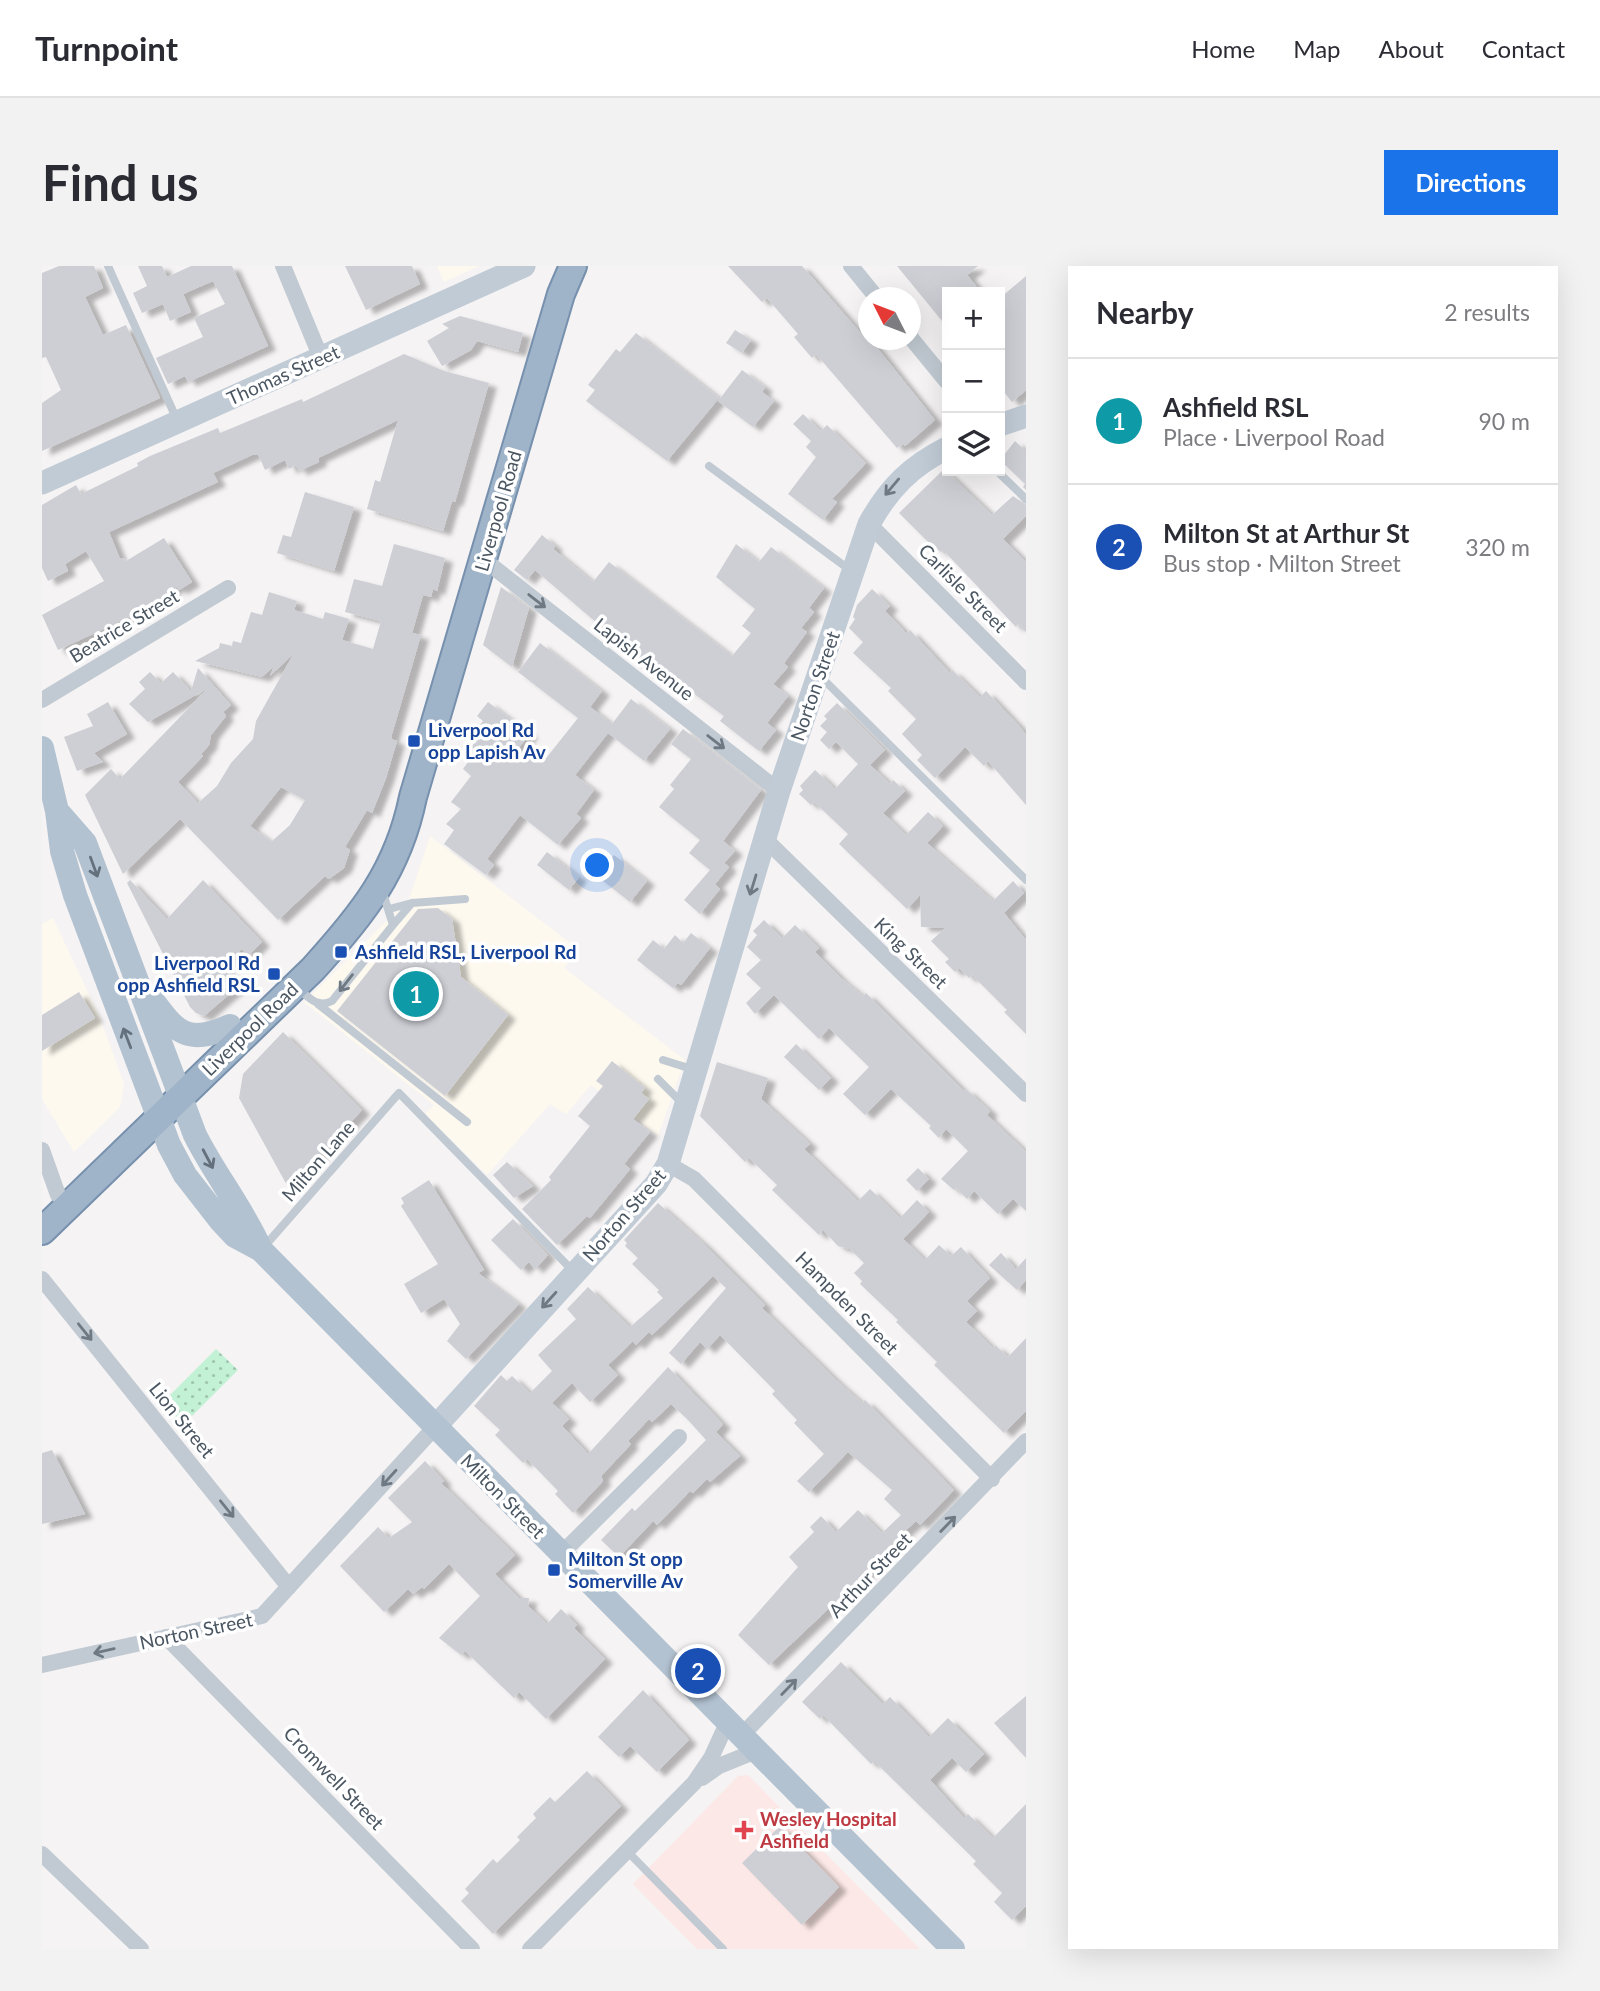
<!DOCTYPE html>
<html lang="en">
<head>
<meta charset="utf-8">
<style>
	body { margin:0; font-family:Lato,sans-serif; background:#f2f2f3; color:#2b2b33 }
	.controls { position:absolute; right:21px; top:21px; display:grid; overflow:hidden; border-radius:0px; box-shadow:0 7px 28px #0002 }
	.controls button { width:63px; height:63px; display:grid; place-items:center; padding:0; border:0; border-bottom:2px solid #e1e1e2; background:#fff; color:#2b2b33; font:35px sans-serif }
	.compass { position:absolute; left:816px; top:21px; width:63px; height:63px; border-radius:50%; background:#fff; box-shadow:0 7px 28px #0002; rotate:312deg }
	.you { position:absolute; left:556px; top:600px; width:24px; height:24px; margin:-18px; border:5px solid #fff; border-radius:50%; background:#1a73e8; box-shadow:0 0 0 10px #1a73e833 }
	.badge { display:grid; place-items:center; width:46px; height:46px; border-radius:50%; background:#1a73e8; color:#fff; font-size:23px; font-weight:700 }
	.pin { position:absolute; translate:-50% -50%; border:4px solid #fff; box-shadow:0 2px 7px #0006 }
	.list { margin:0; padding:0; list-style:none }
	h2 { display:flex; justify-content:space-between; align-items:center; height:91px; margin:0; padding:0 28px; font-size:30px }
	h2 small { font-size:23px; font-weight:400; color:#7c7c81 }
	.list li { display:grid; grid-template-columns:46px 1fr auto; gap:21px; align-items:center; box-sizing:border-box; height:126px; padding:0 28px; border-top:2px solid #e1e1e2 }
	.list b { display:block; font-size:26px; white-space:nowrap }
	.list p { margin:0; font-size:23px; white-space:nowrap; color:#7c7c81 }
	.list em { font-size:23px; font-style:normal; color:#7c7c81 }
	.icon { flex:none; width:38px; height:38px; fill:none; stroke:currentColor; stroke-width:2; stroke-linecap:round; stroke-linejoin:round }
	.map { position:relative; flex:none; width:984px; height:1683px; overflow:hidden; border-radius:0px }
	header { display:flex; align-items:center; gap:42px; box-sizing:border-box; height:98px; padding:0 35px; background:#fff; border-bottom:2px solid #e1e1e2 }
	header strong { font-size:33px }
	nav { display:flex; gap:38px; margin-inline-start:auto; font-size:24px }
	.intro { display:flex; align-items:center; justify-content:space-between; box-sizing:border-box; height:168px; padding:0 42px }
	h1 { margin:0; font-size:49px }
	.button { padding:18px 32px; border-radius:0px; background:#1a73e8; color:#fff; font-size:24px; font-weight:700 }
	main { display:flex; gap:42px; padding:0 42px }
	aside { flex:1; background:#fff; border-radius:0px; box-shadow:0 7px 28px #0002 }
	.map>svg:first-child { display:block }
	.commercial { fill:#fdf9ef }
	.medical { fill:#fce8e6 }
	.park { fill:url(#park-dots) }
	.building { fill:#cdcfd5; fill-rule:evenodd; filter:url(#shadow) }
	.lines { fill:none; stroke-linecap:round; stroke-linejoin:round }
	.trunk-casing { stroke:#7690ad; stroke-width:30 }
	.service { stroke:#c1cad2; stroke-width:8 }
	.minor { stroke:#c1cad2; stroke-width:16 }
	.secondary { stroke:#c1cbd6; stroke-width:23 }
	.primary { stroke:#b3c2d1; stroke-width:24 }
	.trunk { stroke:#9fb4c9; stroke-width:26 }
	.oneway { stroke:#6e7984 }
	.oneway2 { stroke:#6e7983 }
	.oneway3 { stroke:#64717d }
	.transit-dot { fill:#1a4fb4; stroke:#fff; stroke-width:2.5 }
	.health-dot { fill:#e0444e; stroke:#fff; stroke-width:2.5 }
	.labels { text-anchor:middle; stroke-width:7; stroke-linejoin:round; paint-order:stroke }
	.street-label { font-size:19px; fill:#4a5661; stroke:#fff }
	.transit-label { font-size:19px; font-weight:bold; fill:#164399; stroke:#fff; text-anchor:start }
	.health-label { font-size:19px; font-weight:bold; fill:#be3a42; stroke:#fff; text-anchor:start }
</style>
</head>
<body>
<header>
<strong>Turnpoint</strong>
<nav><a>Home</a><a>Map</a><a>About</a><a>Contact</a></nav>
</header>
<div class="intro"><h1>Find us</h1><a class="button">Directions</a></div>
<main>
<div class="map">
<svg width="984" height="1683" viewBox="0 0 984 1683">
	<defs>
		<pattern id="park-dots" width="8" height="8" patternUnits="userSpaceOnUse" patternTransform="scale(1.75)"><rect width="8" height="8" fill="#c3f1d5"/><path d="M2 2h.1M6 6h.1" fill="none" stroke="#a0c6b0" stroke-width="1.8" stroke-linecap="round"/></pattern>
		<filter id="shadow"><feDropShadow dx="8" dy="4.5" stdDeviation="2" flood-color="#0004"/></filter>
	</defs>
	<rect width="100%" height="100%" fill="#f5f3f3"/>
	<!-- commercial -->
	<path class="commercial" d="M395,0H437L402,16Z
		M388,570L536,683L522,702L643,794L616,870L549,819L524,848L508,838L445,909L383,848L392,839L262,736L367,633Z
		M11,652L58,752L82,818L78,841L32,886L0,833V658Z"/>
	<!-- medical -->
	<path class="medical" d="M706,1509L878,1683H655L591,1618L696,1510Z"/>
	<!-- park -->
	<path class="park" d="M174,1083L196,1104L138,1162L119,1138Z"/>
	<!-- building -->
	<path class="building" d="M17,0H52L61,22L43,31L61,69L84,59L118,132L0,185V137L19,124L4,91L0,92V7Z
		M96,0H120L125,11L149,0H190L226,80L146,116L143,110L126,118L114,92L161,71L152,52L183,38L171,15L141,28L149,46L128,55L121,38L100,47L91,27L105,20Z
		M303,0H370L378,18L324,44Z
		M686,0H760L824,73L829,74L893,154L863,180L861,178L855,182L774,88L770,92L752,71L756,68L725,32L720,36Z
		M855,0H936L925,9L939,26H905V61Z
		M984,10V124L970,136L958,121V32Z
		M418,50L481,67L476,86L435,75L429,84L400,100L385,75L407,62L400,58Z
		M693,64L709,74L700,87L684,77Z
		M594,67L677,132L625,195L544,135L553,124L546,119L574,83L578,86Z
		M362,88L402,105L447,117L413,236L410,235L401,265L325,243L333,214L338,216L356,154L276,192L277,196L257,205L254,199L247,203L243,194L223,204L216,188L210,189L171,207L176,216L67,266L78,293L82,292L84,295L122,272L150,316L137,324L135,321L90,350L16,384L0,349L62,315L44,285L23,298L26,305L6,315L0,302V239L34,219L39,228L96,200L95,197L108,190L176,162L178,167L260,133L261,136Z
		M700,104L723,121L720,126L732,135L711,161L676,135Z
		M761,148L779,165L785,159L824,197L790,233L795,236L781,254L746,228L774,191L764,181L769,175L751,158Z
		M973,175L984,185V224L981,221L983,218L958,194Z
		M902,203L950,249L971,230L984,239V250L961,273L984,296V366L976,358L974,361L901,284L899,286L884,274L857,247Z
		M263,226L312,241L292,305L235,287L241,269L249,271Z
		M500,269L513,280L511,283L551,316L567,296L690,390L709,367L700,360L713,343L674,311L694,278L717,296L729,281L782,322L767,342L772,346L759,362L765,366L742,397L746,401L731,418L746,430L725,457L734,464L717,485L678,455L682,450L643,421L640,424L590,387L493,304L485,314L472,304Z
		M352,278L403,292L395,325L391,323L389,331L381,329L370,367L379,369L350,468L349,473L355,475L344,512L330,547L325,544L303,581L308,584L302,602L287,613L283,610L236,654L138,553L81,608L43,529L69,503L78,513L166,422L106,456L87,438L103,423L97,416L108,406L119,417L131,406L149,425L156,402L189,439L181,446L184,450L169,469L167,479L159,488L161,490L136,516L156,537L175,520L189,497L211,473L214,455L252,387L228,410L232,400L220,411L153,395L177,382L178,377L190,380L191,375L199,377L209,346L220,349L227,326L255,335L252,344L281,353L283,346L307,353L300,374L331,383L339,355L303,346L312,313L340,320ZM239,521L263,534L248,559L229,576L208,560Z
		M459,321L487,342L470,401L441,379Z
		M830,323L848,340L843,345L865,368L868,364L908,407L910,404L938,431L944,425L979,462L984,469V539L946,495L942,500L923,481L893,512L875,494L880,489L860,468L874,453L846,425L849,422L811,387L821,376L807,362L813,353L811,351L815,339Z
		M498,377L560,425L548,441L570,458L589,433L628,463L602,495L566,467L533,509L552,524L534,548L539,552L516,579L478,549L445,593L452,599L444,609L402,578L412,564L404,558L419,543L409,536L429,510L421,503L429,492L427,483L435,474L430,469L441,455L435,450L446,436L488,468L474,485L501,496L536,452L476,406Z
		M66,436L85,468L52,487L61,496L35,505L22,471L51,460L45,448Z
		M795,437L843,484L828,499L848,518L851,514L863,525L841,547L864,569L886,546L901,560L885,577L951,635L971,615L982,627L962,647L984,674V768L962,746L965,744L930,709L927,712L917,702L913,706L903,696L907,693L889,675L903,662L879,661L878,629L865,643L797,578L806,568L772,536L769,539L757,528L761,524L758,520L773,504L793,523L816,498L794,476L787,483L778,474L785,466L778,460L785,453L782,450Z
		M641,463L719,524L681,575L693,585L682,597L687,601L673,618L678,623L658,648L642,634L668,604L647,587L658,574L617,541L632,523L628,519L649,493L629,478Z
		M505,586L537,611L527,624L495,599Z
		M572,589L605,615L588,636L555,610Z
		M88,614L125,653L161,614L220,676L206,690L200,683L181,701L198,719L162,750L154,747L148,741L85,617Z
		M396,642L410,653L419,711L466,749L403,830L295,745L376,643Z
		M722,654L740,672L753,659L777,682L773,686L800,713L821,730L824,727L922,825L924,823L948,845L945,849L984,886V945L971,933L956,948L932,925L925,933L914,922L912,924L899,913L926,885L904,863L897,872L887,862L889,860L849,823L823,849L801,828L827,801L787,762L777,773L732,729L713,748L704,737L719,722L704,708L719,694L705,681L715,669L711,665Z
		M649,667L668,682L639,719L636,717L631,722L595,694L611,674L622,683L633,669L641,677Z
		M37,726L53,752L0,785V749Z
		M241,766L320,844L247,923L197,832L201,808Z
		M754,778L789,812L777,824L742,791Z
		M570,795L603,822L599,827L607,833L591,853L608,866L582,898L588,903L580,913L548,952L545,950L515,979L480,943L509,914L507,911L548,860L536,850L561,820L554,815Z
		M675,796L726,812L719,833L768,878L762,883L816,935L828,923L858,952L875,934L887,946L861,973L883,994L897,979L909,990L919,981L948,1012L925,1035L935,1045L924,1056L951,1082L953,1079L966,1091L984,1072V1145L962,1167L892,1099L895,1096L854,1056L856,1054L818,1018L820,1015L812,1007L822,997L808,983L796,980L781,964L777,969L730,924L735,919L707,892L703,896L658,850Z
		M465,896L491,920L472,932L451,909Z
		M876,902L887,913L875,925L864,914Z
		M387,914L442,1004L436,1007L477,1038L424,1093L405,1075L418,1058L402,1033L379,1047L362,1018L396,998L359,940L362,937L359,932Z
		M616,937L662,978L723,1039L720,1042L794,1114L820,1137L823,1134L912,1224L878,1259L874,1255L854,1273L822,1309L727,1399L696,1369L756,1301L747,1291L772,1266L768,1261L779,1250L794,1266L816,1244L840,1267L859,1249L842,1233L850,1224L806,1186L767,1226L755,1215L782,1188L752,1157L755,1154L730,1128L733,1125L678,1069L665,1083L658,1076L639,1098L627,1087L684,1022L671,1010L610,1069L607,1066L594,1079L591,1075L566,1099L576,1109L548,1136L530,1117L510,1137L527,1153L520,1160L546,1188L626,1101L681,1158L674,1166L698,1190L668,1216L665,1213L651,1227L648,1225L615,1259L611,1255L577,1291L559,1274L590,1242L593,1245L664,1174L646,1154L629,1138L610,1156L607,1153L586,1175L589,1178L559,1210L561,1215L531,1247L513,1228L516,1225L485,1193L481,1197L453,1169L458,1164L432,1140L459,1109L465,1115L470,1110L488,1127L510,1105L496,1089L534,1053L525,1043L546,1021L588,1061L621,1032L615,1026L617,1024L590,998L596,992L583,980L585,977L582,974Z
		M471,953L506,989L493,1003L487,996L479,1004L449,974Z
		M959,987L974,1003L984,992V1014L975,1024L947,999Z
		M10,1184L43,1248L0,1258V1187Z
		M383,1195L402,1215L399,1217L473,1289L453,1308L477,1332H487L486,1340L505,1358L519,1343L535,1359L532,1362L563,1393L504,1453L477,1426L472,1432L423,1385L419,1389L397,1372L438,1330L407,1298L382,1323L380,1321L371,1328L366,1323L342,1346L298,1300L336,1261L347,1272L370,1256L346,1232Z
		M799,1396L841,1438L848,1431L887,1471L906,1452L942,1488L924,1506L910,1492L888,1514L922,1552L926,1548L951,1572L984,1538V1640L970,1654L952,1636L960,1627L931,1598L934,1595L832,1495L829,1498L781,1449L778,1453L760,1436Z
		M601,1424L647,1474L615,1506L588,1480L577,1491L556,1471Z
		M984,1430V1492L952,1457Z
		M545,1505L579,1540L451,1668L419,1635L427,1627L423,1623L451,1593L455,1597L478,1574L475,1571L494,1552L491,1548L508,1531L513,1536Z
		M738,1560L797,1621L760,1659L700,1597Z"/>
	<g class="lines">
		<defs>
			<path id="trunk" d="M0,965L271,703C320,649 356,605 371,531L519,28L531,0"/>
		</defs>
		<!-- trunk casing -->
		<use href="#trunk" class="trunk-casing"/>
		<!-- service -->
		<path class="service" d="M66,0L135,154
			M667,200L808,304
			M955,205L984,233
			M780,412L984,614
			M347,643L370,637L423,633
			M351,659L370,637
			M257,723C268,733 276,742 290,735L351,659L340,624
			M276,738L425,856
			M621,794L653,804
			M616,813L641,838
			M221,982L357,827L532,1006
			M585,1585L681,1683"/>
		<!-- minor -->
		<path class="minor" d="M241,0L279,92
			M809,0L835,32
			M869,72L905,116
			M827,258L984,416
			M441,293L737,525
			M0,434L186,322
			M725,575L984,828
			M0,884L16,929
			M626,898L652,913L950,1213
			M0,1013L247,1321
			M519,1288L637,1171
			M124,1371L430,1683
			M0,1399L220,1350L393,1161
			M699,1470L984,1175
			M660,1512L677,1500L714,1485
			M0,1588L99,1683
			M488,1683L652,1517L669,1492L686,1455"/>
		<!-- secondary -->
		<path class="secondary" d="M958,159L984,150
			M0,217L482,0
			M393,1161L614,918L626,898L737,525L827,258C847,222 869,200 905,182"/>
		<!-- primary -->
		<path class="primary" d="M0,482L15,545L20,585L33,629L127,879L143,909L178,954L193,970L219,984L911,1683
			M15,545L43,577L153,869C173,909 201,943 219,984
			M108,731C134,766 144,780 188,760"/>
		<!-- trunk -->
		<use href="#trunk" class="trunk"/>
	</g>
	<!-- one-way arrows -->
	<defs><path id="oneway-shaft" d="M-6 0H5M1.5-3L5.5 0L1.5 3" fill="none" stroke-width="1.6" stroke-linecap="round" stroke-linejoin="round" transform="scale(1.75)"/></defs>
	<g class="oneway">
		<use href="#oneway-shaft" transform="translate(850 221) rotate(130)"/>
		<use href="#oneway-shaft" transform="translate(711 619) rotate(107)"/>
		<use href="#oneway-shaft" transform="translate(507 1034) rotate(132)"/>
	</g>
	<g class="oneway2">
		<use href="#oneway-shaft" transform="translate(495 335) rotate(38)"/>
		<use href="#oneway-shaft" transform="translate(674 476) rotate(38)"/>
		<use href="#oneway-shaft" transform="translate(304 717) rotate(128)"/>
		<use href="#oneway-shaft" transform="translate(43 1066) rotate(51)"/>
		<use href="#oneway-shaft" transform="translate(347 1212) rotate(132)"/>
		<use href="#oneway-shaft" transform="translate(185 1243) rotate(51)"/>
		<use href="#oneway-shaft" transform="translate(906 1258) rotate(-46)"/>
		<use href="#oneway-shaft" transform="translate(62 1385) rotate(167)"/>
		<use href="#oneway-shaft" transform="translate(747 1421) rotate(-46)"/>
	</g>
	<g class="oneway3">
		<use href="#oneway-shaft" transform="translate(52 601) rotate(70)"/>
		<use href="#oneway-shaft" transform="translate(85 772) rotate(-111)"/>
		<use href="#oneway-shaft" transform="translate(166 893) rotate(62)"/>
	</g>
	<!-- markers -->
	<g class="transit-dot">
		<rect x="365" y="468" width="14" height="14" rx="3.5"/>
		<rect x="292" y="679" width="14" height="14" rx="3.5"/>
		<rect x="225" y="701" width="14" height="14" rx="3.5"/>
		<rect x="505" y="1297" width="14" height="14" rx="3.5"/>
	</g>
	<path class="health-dot" d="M698.5 1553.5h7v7h7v7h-7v7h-7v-7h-7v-7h7z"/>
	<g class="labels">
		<!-- street labels -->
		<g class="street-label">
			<text transform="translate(241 109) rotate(-24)" y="7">Thomas Street</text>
			<text transform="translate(456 245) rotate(-74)" y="7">Liverpool Road</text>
			<text transform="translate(921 322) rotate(45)" y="7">Carlisle Street</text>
			<text transform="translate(82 360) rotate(-31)" y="7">Beatrice Street</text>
			<text transform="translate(602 393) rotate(38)" y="7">Lapish Avenue</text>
			<text transform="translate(773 420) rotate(-71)" y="7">Norton Street</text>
			<text transform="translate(869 687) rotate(44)" y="7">King Street</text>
			<text transform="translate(208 763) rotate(-44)" y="7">Liverpool Road</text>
			<text transform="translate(276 895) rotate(-49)" y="7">Milton Lane</text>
			<text transform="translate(582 949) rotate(-49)" y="7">Norton Street</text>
			<text transform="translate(805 1037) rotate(45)" y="7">Hampden Street</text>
			<text transform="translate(140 1154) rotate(51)" y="7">Lion Street</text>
			<text transform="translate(461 1230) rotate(45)" y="7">Milton Street</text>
			<text transform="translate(828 1309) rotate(-46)" y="7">Arthur Street</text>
			<text transform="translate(154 1365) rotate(-12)" y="7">Norton Street</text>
			<text transform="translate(292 1512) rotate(46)" y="7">Cromwell Street</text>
		</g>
		<!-- transit labels -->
		<g class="transit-label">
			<text x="386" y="471">Liverpool Rd<tspan x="386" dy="22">opp Lapish Av</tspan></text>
			<text x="313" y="693">Ashfield RSL, Liverpool Rd</text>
			<text x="218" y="704" text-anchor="end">Liverpool Rd<tspan x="218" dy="22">opp Ashfield RSL</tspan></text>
			<text x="526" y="1300">Milton St opp<tspan x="526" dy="22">Somerville Av</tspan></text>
		</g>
		<!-- health labels -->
		<g class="health-label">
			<text x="718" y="1560">Wesley Hospital<tspan x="718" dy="22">Ashfield</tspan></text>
		</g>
	</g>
</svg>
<div class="controls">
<button>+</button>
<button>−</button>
<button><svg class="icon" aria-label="layers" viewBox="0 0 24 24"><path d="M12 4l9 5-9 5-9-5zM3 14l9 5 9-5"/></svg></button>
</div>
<svg class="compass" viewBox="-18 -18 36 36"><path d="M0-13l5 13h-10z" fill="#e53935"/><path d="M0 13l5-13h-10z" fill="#7c7c81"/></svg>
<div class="you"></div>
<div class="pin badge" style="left:374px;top:728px;background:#0f9aa8">1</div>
<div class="pin badge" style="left:656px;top:1405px;background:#1a4fb4">2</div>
</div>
<aside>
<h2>Nearby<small>2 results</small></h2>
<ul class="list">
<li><span class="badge" style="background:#0f9aa8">1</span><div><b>Ashfield RSL</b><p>Place · Liverpool Road</p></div><em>90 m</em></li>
<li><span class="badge" style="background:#1a4fb4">2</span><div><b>Milton St at Arthur St</b><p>Bus stop · Milton Street</p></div><em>320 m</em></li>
</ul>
</aside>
</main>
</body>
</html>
